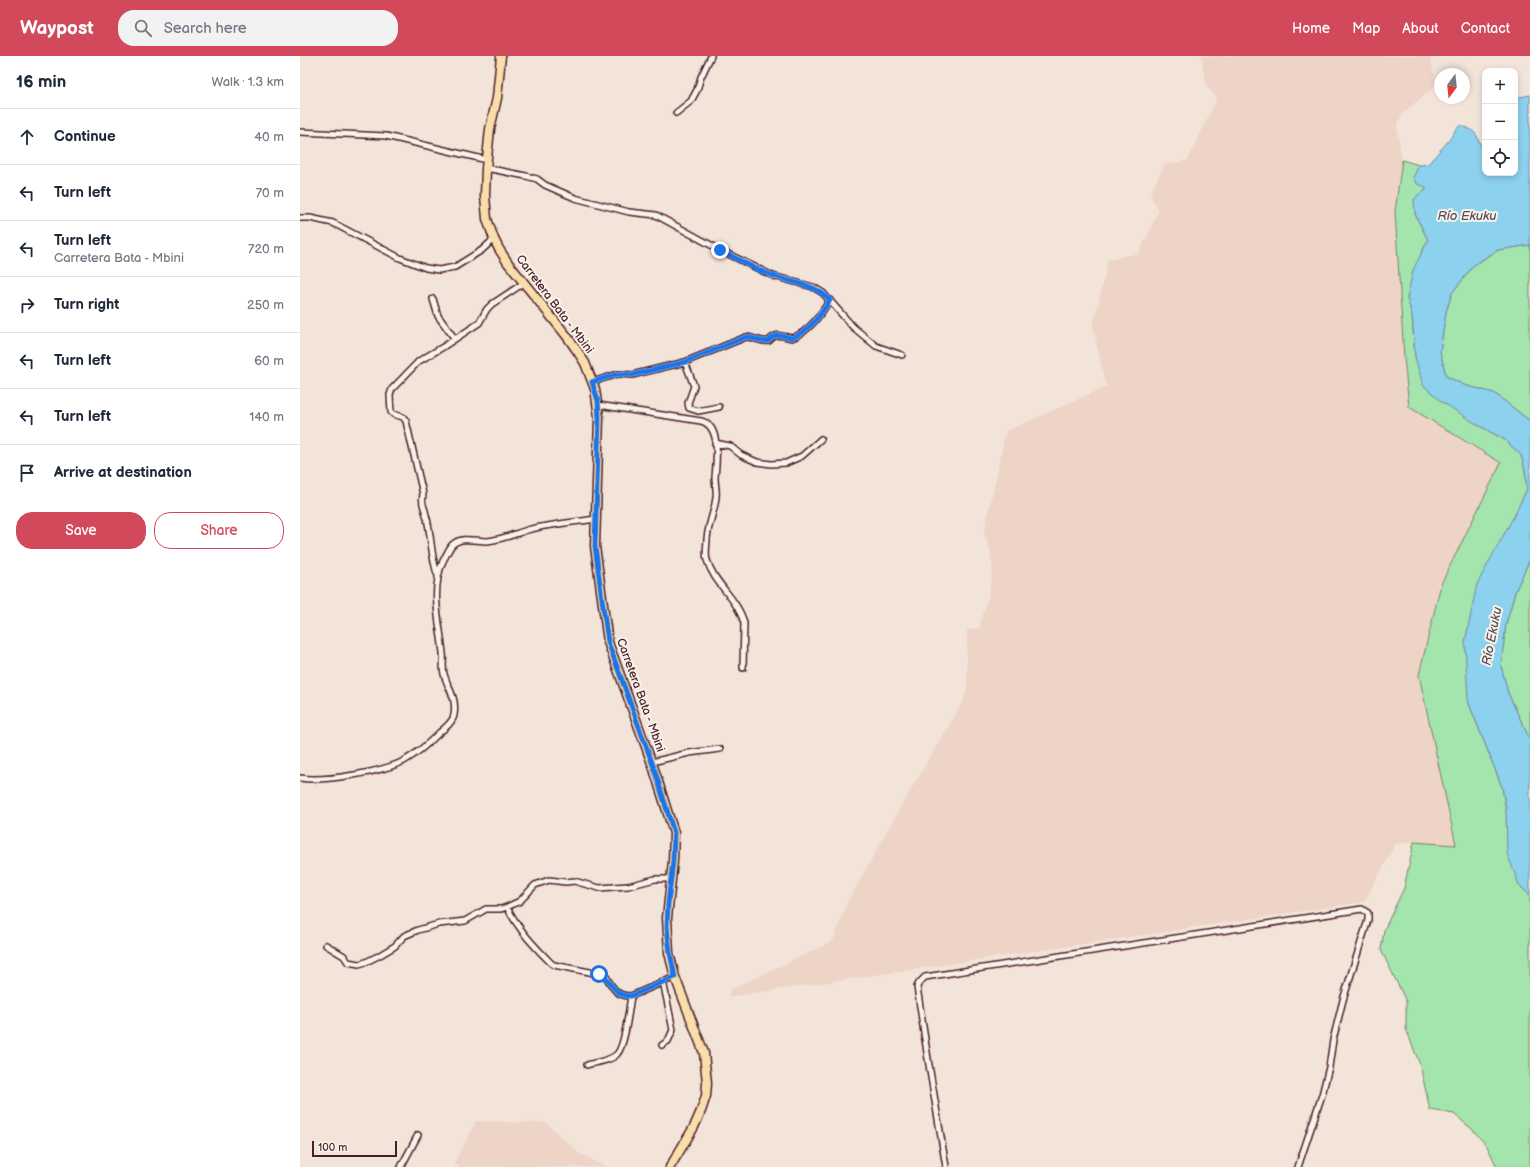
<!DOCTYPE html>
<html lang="en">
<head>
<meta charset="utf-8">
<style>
	body { margin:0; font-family:"Balsamiq Sans",sans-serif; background:#f2f2f3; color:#1f2937 }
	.controls { position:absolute; right:12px; top:12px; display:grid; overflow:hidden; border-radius:8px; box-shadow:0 2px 6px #0003 }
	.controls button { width:36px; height:36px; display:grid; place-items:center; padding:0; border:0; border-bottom:1px solid #e0e1e3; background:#fff; color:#1f2937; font:20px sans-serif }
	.compass { position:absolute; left:1134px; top:12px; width:36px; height:36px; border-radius:50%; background:#fff; box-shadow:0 2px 6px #0003; rotate:195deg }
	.scale { position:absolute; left:12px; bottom:10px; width:85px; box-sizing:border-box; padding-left:4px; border:2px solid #4a1f2b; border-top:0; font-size:11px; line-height:14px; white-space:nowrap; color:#4a1f2b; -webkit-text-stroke:3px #f7f3e8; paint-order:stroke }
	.stop { position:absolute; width:12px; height:12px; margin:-9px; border:3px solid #1a73e8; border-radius:50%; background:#fff }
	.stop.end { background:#1a73e8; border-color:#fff; box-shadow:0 1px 4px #0008 }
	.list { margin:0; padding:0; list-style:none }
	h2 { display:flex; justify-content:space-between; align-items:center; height:52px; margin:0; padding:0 16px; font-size:17px }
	h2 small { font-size:13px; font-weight:400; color:#747a83 }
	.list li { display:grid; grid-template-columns:26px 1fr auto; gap:12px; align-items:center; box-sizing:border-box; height:56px; padding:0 16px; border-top:1px solid #e0e1e3 }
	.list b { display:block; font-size:15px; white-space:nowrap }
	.list p { margin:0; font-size:13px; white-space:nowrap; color:#747a83 }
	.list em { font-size:13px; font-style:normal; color:#747a83 }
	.actions { display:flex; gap:8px; padding:12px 16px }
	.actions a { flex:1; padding:9px 0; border:1px solid #d1495b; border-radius:16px; text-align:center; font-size:14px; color:#d1495b }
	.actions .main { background:#d1495b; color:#fff }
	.icon { flex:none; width:22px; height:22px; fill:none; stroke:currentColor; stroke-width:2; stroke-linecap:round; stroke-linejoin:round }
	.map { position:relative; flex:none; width:1230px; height:1111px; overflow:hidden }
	header { display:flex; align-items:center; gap:24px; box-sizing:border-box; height:56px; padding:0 20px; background:#d1495b; color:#fff }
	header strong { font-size:19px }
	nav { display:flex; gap:22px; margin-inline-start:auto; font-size:14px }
	.search { width:280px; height:36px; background:#f2f2f3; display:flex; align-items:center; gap:10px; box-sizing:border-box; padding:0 14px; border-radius:16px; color:#747a83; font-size:15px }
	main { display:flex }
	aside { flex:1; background:#fff }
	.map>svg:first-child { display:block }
	.built { fill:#eed3c7 }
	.green { fill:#a4e4ad; stroke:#77826c }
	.water { fill:#8cd1ed; stroke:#728a9f }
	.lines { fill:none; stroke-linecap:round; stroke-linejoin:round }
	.street-casing { stroke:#4a1f2b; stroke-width:8 }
	.primary-casing { stroke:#4a1f2b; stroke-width:11 }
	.street { stroke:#f7f3e8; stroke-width:5 }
	.primary { stroke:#f9deab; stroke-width:8 }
	.route { stroke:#1a73e8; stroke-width:5 }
	.labels { text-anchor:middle; stroke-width:4; stroke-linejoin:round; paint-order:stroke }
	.street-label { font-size:12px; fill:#4a1f2b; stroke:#f7f3e8 }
	.water-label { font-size:13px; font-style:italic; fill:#5a4c5c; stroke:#f7f3e8 }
</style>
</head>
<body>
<header>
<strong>Waypost</strong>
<div class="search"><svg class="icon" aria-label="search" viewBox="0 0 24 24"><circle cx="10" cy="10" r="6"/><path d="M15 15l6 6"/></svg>Search here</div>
<nav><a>Home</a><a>Map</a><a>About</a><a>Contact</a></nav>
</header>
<main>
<aside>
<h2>16 min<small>Walk · 1.3 km</small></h2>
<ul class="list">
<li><svg class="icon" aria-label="ahead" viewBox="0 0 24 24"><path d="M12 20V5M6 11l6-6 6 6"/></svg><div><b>Continue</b></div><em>40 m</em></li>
<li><svg class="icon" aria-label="left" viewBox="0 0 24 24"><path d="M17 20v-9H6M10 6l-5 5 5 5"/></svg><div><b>Turn left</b></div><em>70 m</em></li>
<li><svg class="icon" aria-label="left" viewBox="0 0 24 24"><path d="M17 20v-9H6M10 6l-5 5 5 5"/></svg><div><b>Turn left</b><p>Carretera Bata - Mbini</p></div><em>720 m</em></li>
<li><svg class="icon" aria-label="right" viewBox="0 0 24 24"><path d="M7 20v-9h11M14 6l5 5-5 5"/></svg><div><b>Turn right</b></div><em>250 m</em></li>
<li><svg class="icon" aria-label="left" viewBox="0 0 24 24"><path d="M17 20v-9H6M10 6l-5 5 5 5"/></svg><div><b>Turn left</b></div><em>60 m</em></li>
<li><svg class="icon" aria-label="left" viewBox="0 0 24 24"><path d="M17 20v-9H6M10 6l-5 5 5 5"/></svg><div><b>Turn left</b></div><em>140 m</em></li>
<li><svg class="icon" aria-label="arrive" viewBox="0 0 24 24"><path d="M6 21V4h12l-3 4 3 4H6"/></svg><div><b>Arrive at destination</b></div></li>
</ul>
<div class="actions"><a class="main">Save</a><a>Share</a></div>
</aside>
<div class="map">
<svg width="1230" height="1111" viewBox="0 0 1230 1111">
	<rect width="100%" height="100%" fill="#f3e4d9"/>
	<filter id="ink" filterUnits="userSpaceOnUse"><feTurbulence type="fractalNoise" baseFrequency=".025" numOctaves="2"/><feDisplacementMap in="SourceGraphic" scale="8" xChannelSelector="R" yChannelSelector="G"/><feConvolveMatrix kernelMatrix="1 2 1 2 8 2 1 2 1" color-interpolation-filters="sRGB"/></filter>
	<g filter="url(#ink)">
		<!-- built -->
		<path class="built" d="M901,0H1130L1136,29L1102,58L1097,71L1102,104L1095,156L1104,302L1109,351L1201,407L1141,528L1119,619L1156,789L1114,786L1096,788L1064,846L428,941L430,934L533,885L547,847L601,750L663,646L667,633V574L679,572L688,541L693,514L690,493L684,476L706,375L806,331L793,270L808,204L839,197L859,154L850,139L864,109L888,104L917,42L906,29Z
			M176,1065L246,1067L279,1097L306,1111H161L154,1108Z"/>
		<!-- green -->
		<path class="green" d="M1102,104L1119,109L1116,114L1123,129L1126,131V134L1119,138L1115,158L1128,184L1121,198L1107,242L1112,259L1115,301L1178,369L1205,384L1221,399L1225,414L1227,433L1215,458L1168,645L1202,731L1219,829L1230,839V1111H1197L1187,1090L1173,1074L1154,1058L1130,1054L1120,1009L1106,973V945L1081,894L1084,874L1104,832L1114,786L1156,789L1119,619L1141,528L1201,407L1109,351L1104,302L1095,156Z
			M1230,189V365L1194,337L1164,329L1146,320L1140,295L1146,256L1152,237L1174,209L1198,194Z
			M1230,503V684L1208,637L1201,610L1206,568L1215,536Z"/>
		<!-- water -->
		<path class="water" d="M1230,39V189L1198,194L1174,209L1152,237L1146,256L1140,295L1146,320L1164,329L1194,337L1230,365V503L1215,536L1206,568L1201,610L1208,637L1230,684V839L1219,829L1207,797L1206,753L1202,731L1168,645L1165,586L1177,528L1215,458L1227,433L1225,414L1221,399L1205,384L1178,369L1142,346L1123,329L1115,301L1112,259L1107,242L1113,214L1128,184L1115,158L1114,144L1119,138L1126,134V131L1117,128L1113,122L1119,109L1128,108L1150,83L1156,73L1161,69L1170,73L1176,78L1185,100V117H1215V42Z"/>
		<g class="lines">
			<defs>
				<path id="street" d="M376,57L391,45L397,34L401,21L411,0
					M0,76L86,80L187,104
					M186,112L226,120L237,123L245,129L275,142L329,156L356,159L420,194L473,220L513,231L523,237L553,271L576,290L602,299
					M0,162H10L33,167L100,202L126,212L139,214L155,211L182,194L194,183
					M133,243L138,260L155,283
					M385,306L394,330L388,347L389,352L398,355L419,351
					M292,326L318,318L332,319L385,306L446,281C454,281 462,287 469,285C476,276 482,280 492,282C509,276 520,259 530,244
					M298,349L401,365C422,370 416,406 415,422C415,428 417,435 416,441C415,455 408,468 407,483C407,489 405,498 407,504C414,528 438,543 444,567L443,612
					M415,387L430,390L441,399L457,406L471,408L486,407L502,400L521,383
					M138,520C130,500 132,479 126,459C124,448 121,450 123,438L106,365L103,361L93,358L91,356L90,339L92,333L119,305L143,291L179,267L187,253L192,248L224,227
					M352,706L389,697L420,693
					M0,722C24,726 82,716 104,705C116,698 129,687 139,677C145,672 153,666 154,659C157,641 148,633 144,618C142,612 144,604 143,597C140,567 130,535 143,505C146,500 148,494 152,489C161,480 175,485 187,485C202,484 216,477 231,473C252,468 275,466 296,463
					M207,851C218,873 234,890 251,907L254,909L305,919C313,931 315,940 331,940L375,921
					M26,889L44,900L48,906L59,908L66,906L80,899L95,890L104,880L118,874L139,868L165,865L186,853H201L207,851L220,845L235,829L249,824L266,826L274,825L299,832L328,830L355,823H371
					M362,989L368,985L373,974L363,925
					M287,1009C296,1006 311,1005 317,998C325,990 329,952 331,940
					M101,1111L118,1079
					M646,1111L628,1003L617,931L619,927L625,921L1062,853L1068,857V864L1043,944L1033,984L1029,1011L1022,1039L998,1111"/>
				<path id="primary" d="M201,0L197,42L190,73L186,112L185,140L187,163L194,183L199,193L208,207L266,279L278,296L285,307L295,333L299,361L295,490L308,586L354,713L374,777L373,805L367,862L369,897L375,921L404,997L407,1027L406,1040L401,1055L394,1071L370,1111"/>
			</defs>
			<!-- street casing -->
			<use href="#street" class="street-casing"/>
			<!-- primary casing -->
			<use href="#primary" class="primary-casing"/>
			<!-- street -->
			<use href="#street" class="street"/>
			<!-- primary -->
			<use href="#primary" class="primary"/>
		</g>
	</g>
	<g class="lines" filter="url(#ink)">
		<!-- route -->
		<path class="route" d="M299,918C314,923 310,940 331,940L375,921L370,897L367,871L368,848L373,805L374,777L354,712L308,586L302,543L295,490L299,362L298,345L292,326L318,318L332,319L385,306L446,281C454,281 462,287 469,285C476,276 482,280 492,282C510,275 520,259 530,244C513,227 496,228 474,220C455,214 438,203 420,194"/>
	</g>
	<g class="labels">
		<!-- street labels -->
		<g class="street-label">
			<text transform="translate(255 248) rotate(53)" y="4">Carretera Bata - Mbini</text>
			<text transform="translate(341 639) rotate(70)" y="4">Carretera Bata - Mbini</text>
		</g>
		<!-- water labels -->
		<g class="water-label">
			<text x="1167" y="164">Río Ekuku</text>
			<text transform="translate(1191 580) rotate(-79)" y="5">Río Ekuku</text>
		</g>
	</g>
</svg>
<div class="controls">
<button>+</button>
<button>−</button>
<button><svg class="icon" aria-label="locate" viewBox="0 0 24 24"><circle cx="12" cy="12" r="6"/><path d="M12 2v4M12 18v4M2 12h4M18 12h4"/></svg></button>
</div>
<svg class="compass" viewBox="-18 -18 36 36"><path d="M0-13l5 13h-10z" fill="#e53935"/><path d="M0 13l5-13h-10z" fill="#747a83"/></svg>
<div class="scale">100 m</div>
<div class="stop" style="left:299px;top:918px"></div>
<div class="stop end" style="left:420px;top:194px"></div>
</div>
</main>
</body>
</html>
